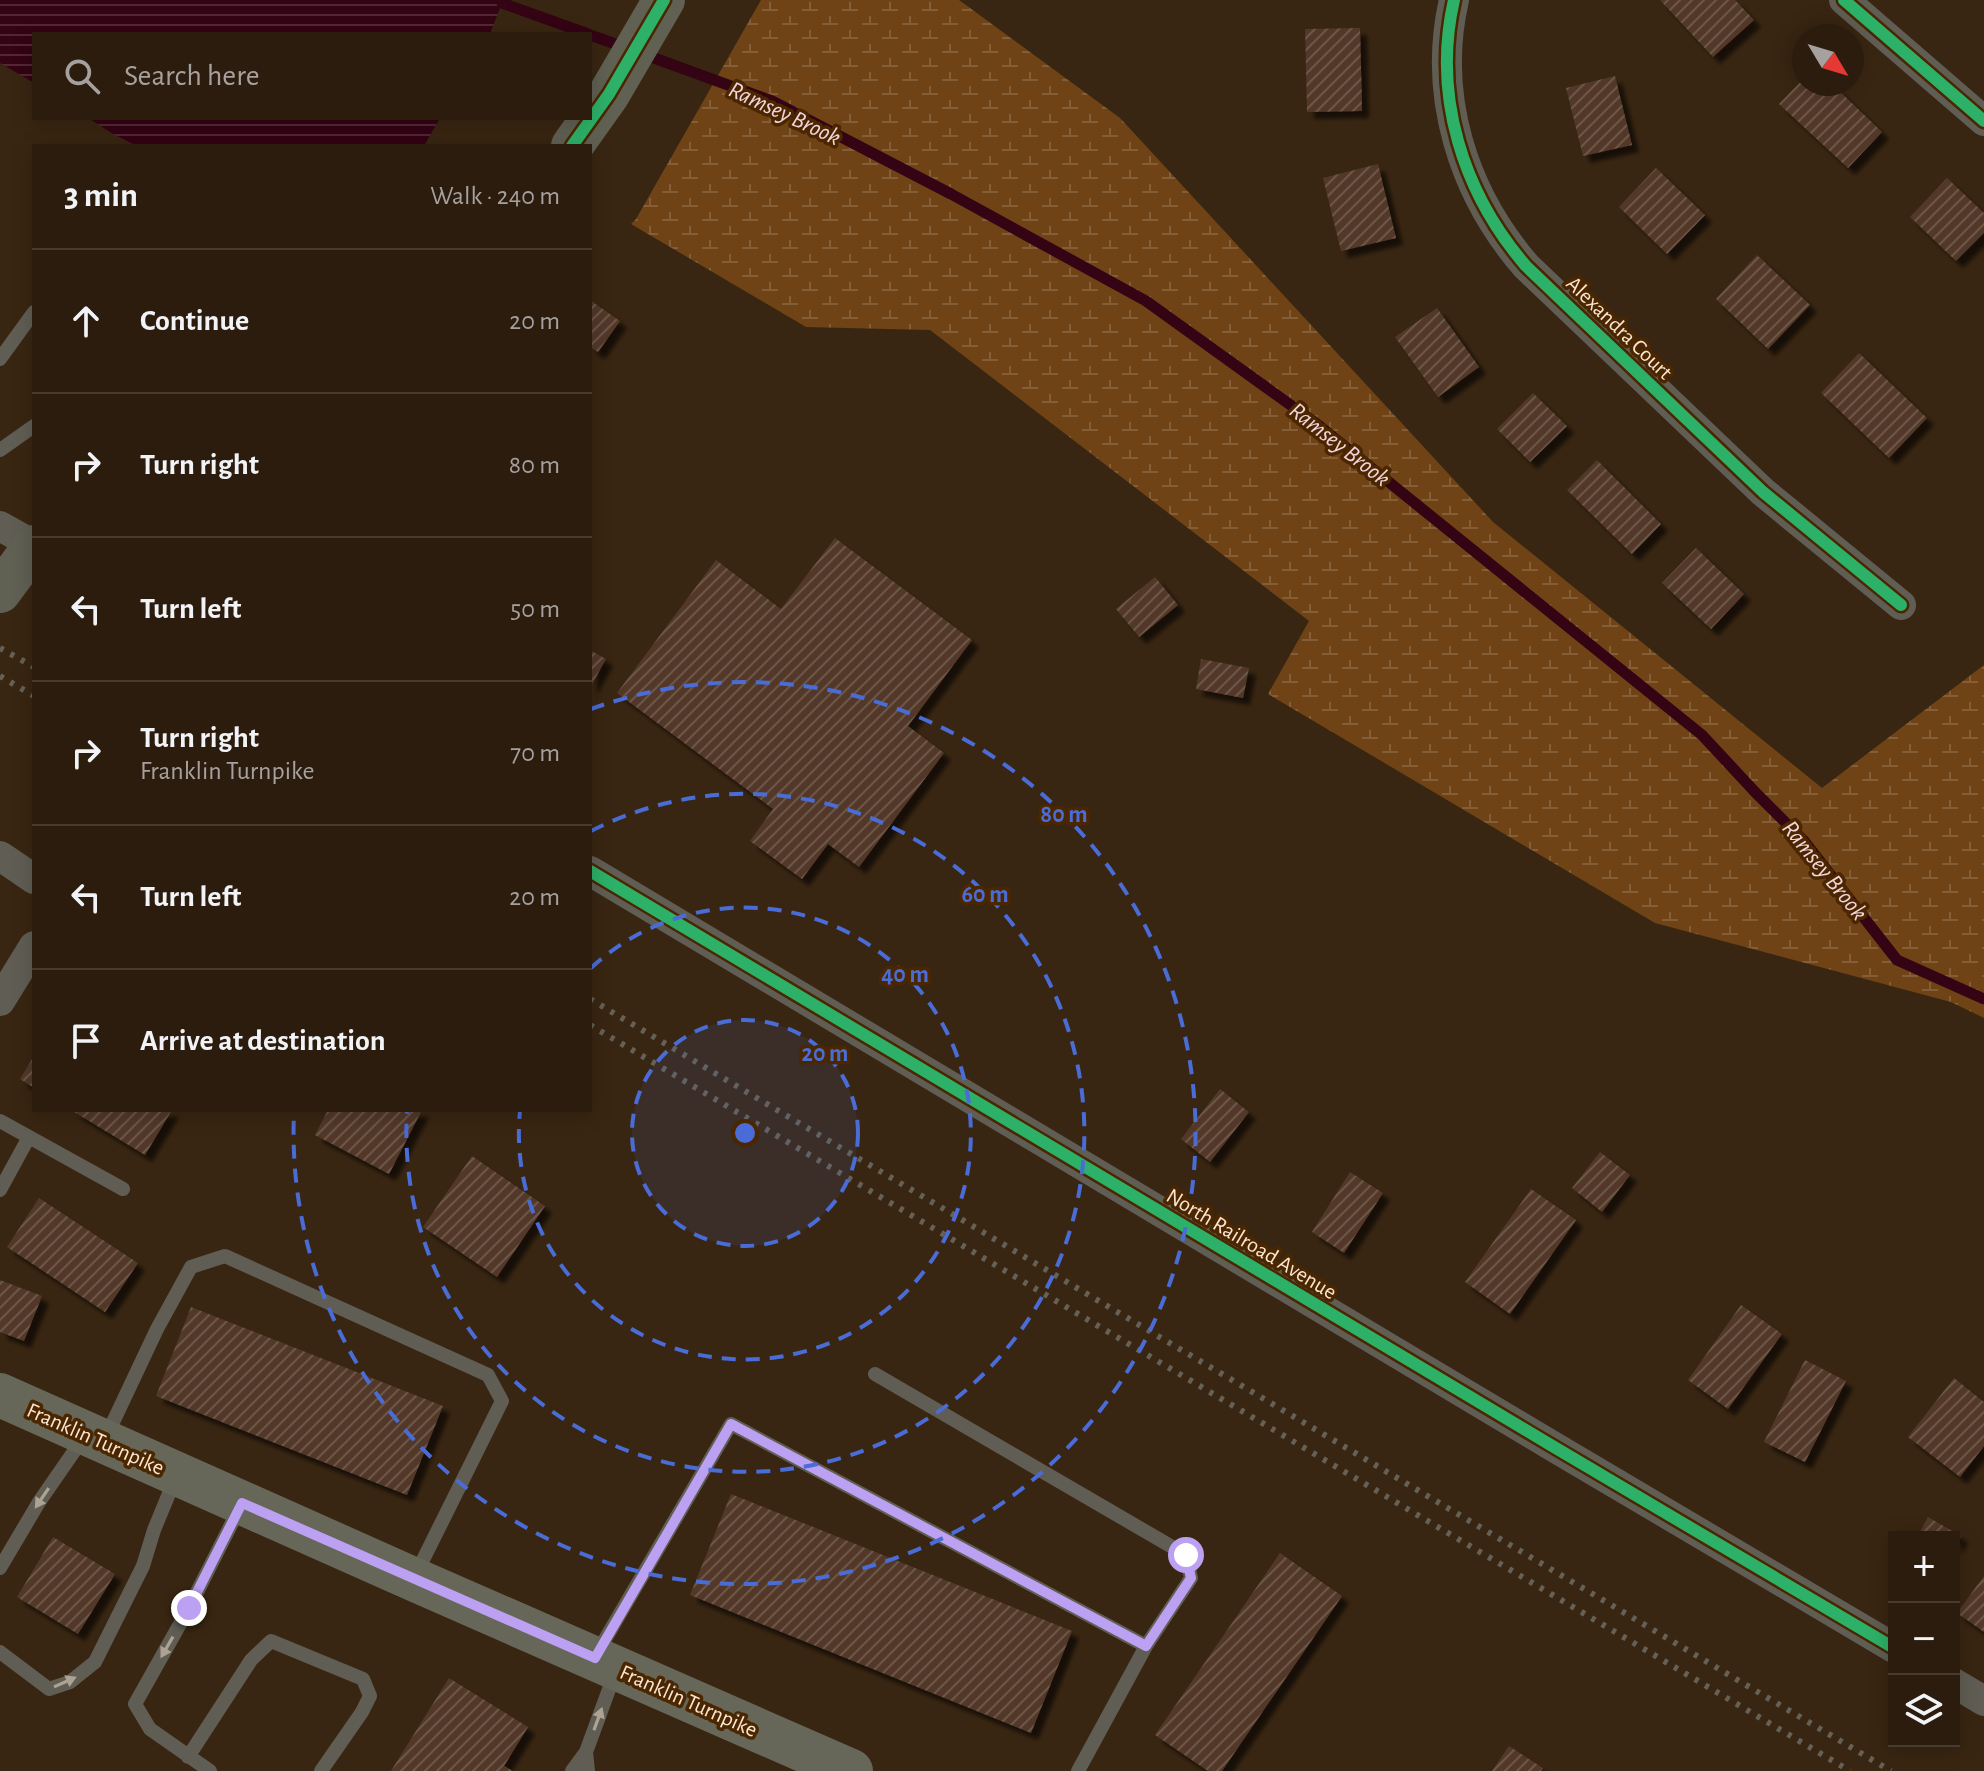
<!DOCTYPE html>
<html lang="en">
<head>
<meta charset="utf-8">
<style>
	body { margin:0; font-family:"Alegreya Sans",sans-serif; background:#332517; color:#f1f3f6 }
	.controls { position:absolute; right:24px; bottom:24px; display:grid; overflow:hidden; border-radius:0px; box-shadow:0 4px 20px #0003 }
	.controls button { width:72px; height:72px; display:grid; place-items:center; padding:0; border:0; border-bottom:2px solid #473a2e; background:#2b1c0e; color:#f1f3f6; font:40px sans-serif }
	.compass { position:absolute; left:1792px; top:24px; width:72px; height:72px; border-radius:50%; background:#2b1c0e; box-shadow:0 4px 20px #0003; rotate:128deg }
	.stop { position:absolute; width:24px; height:24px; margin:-18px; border:6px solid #bca0f2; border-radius:50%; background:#fff }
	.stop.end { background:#bca0f2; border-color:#fff; box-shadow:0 2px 8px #0008 }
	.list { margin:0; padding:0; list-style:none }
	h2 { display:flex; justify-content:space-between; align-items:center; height:104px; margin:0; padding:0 32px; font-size:34px }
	h2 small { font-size:26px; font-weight:400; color:#a6a19e }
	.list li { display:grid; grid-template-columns:52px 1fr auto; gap:24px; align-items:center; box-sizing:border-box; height:144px; padding:0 32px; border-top:2px solid #473a2e }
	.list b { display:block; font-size:30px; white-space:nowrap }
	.list p { margin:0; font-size:26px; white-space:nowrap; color:#a6a19e }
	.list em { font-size:26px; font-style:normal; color:#a6a19e }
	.icon { flex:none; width:44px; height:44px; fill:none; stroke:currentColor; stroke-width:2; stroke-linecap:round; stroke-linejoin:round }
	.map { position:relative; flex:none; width:1984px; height:1771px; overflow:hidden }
	.search { position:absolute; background:#2b1c0e; box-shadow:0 4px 20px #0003; left:32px; top:32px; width:560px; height:88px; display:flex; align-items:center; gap:20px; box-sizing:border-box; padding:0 28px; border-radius:0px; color:#a6a19e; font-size:30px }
	.panel { position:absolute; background:#2b1c0e; box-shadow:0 4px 20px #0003; left:32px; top:144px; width:560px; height:968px; border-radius:0px }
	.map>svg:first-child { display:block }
	.wetland { fill:url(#wetland-marsh) }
	.water { fill:url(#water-rules) }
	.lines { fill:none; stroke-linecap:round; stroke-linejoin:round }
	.stream { stroke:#340314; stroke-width:11 }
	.building { fill:url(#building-hatch); filter:url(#shadow) }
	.lane { stroke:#605e54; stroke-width:14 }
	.street { stroke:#605e54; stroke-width:30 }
	.secondary { stroke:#606053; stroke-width:42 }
	.primary { stroke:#666759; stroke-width:44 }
	.rail { stroke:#666156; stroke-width:6; stroke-dasharray:4 8; stroke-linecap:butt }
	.cycleway-casing { stroke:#4a2701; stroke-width:17 }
	.cycleway { stroke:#2db169; stroke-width:12 }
	.oneway { fill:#aea293 }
	.route { stroke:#bca0f2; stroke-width:10 }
	.ring { fill:none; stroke:#4a6cd7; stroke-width:4; stroke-dasharray:14 10 }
	.labels { text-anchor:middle; stroke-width:7; stroke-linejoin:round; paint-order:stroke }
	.street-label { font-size:22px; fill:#fce5d2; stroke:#4a2701 }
	.water-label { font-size:24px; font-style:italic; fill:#f4d4dc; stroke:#4a2701 }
	.centre { fill:#4a6cd7; stroke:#4a2701; stroke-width:4 }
	.ring-label { font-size:24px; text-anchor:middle; font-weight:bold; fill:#4a6cd7; stroke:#4a2701; stroke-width:7; stroke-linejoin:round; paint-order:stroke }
</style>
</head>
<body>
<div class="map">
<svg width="1984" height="1771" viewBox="0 0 1984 1771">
	<defs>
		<pattern id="wetland-marsh" width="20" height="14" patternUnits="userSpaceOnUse" patternTransform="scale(2)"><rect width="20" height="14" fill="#6f4315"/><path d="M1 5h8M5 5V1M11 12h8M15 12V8" fill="none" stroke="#845e36"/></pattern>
		<pattern id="water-rules" width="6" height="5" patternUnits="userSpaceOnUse" patternTransform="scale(2)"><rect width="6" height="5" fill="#340314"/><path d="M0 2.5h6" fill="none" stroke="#522835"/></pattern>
		<pattern id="building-hatch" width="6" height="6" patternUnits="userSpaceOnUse" patternTransform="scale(2)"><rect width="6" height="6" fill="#523929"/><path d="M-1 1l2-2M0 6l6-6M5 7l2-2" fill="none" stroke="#6c5647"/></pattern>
		<filter id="shadow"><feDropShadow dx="7" dy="7" stdDeviation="2" flood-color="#0009"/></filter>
	</defs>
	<rect width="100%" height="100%" fill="#392612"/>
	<!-- wetland -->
	<path class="wetland" d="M761,0H959L1120,118L1493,522L1822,788L1984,665V1018L1951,1002L1655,923L1268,694L1309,621L930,330L806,327L631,224L636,219Z"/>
	<!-- water -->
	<path class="water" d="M0,0H503L490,34H34V83L0,63Z
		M88,118H440L424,146H137L113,134Z"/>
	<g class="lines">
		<!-- stream -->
		<path class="stream" d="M502,3L588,34
			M590,35L627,48
			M643,54L772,101L951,194L1146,301L1317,424L1702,735L1755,792L1804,841L1897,960L1984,999"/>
	</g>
	<!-- building -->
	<path class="building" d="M1660,0H1735L1754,20L1713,57Z
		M1360,28L1362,111L1307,112L1305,29Z
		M1615,76L1632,145L1583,156L1566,88Z
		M1804,78V84H1832L1882,132L1848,168L1779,104Z
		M1378,164L1396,238L1341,251L1323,178Z
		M1656,168L1705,215L1667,254L1619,207Z
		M1947,178L1984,213V233L1956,261L1910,217Z
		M1757,255L1810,305L1768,349L1716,299Z
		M590,300L620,321L598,352L590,347Z
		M1437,308L1479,367L1438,397L1395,337Z
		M1859,353L1927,418L1889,458L1821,393Z
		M1533,393L1567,426L1530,462L1497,429Z
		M1597,460L1661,524L1632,554L1567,490Z
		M835,538L972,640L908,726L944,753L859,867L828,844L802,879L750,841L773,809L617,693L716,560L781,609Z
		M1696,548L1744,594L1711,629L1662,583Z
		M1155,577L1178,605L1139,637L1116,609Z
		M590,650L606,659L590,688Z
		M1201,659L1249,668L1243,698L1196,689Z
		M34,1056V1088L20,1079Z
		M1220,1089L1249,1112L1210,1162L1181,1139Z
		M71,1110H172L145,1155Z
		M328,1110H422L389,1174L315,1135Z
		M1600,1152L1630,1175L1602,1212L1572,1188Z
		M472,1156L545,1206L497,1277L423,1227Z
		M1350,1172L1383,1193L1344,1253L1312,1232Z
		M1531,1189L1576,1220L1510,1314L1465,1282Z
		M39,1198L138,1263L105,1312L7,1247Z
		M0,1280L42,1296L24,1341L0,1332Z
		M1741,1305L1782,1334L1728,1409L1688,1380Z
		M191,1307L443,1406L407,1495L156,1396Z
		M1805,1360L1846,1381L1805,1462L1764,1442Z
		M1954,1378L1984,1402V1446L1960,1477L1908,1437Z
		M731,1494L1072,1631L1031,1733L690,1595Z
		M1928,1517L1961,1536L1954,1548V1537H1917Z
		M53,1537L115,1574L78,1634L17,1597Z
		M1280,1553L1342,1596L1222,1771H1208L1155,1735Z
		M1984,1576V1632L1957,1613Z
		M449,1678L528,1727L504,1766L513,1771H391Z
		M1509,1746L1543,1768L1541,1771H1492Z"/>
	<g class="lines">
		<!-- lane -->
		<path class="lane" d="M0,359L34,312
			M0,450L34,426
			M0,1121L123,1189
			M0,1190L29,1137
			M875,1374L1186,1555L1191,1578L1146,1646
			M106,1437L157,1329L191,1267L225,1256L488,1375L502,1401L415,1576
			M0,1568L39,1502L84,1437
			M0,1652L49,1689L70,1682L95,1662L143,1566L154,1530L175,1479
			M597,1653L731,1424L1146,1646L1078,1771
			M188,1757L251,1660L271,1641L363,1679L370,1696L362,1712L321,1771
			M210,1771L150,1729L135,1704L189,1608L240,1507
			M572,1771L586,1752
			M588,1771L586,1752L615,1673"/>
		<!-- street -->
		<path class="street" d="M1454,0C1432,96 1463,193 1526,266L1763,492L1901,605
			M1844,0L1984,121
			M0,526L34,545
			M0,856L34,879
			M590,871L1549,1444L1894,1648
			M0,1001L34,946
			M1954,1683L1984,1701"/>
		<!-- secondary -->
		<path class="secondary" d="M572,146L609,94L664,0
			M0,592L34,546"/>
		<!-- primary -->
		<path class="primary" d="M0,1395L413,1579L851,1771"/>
		<!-- rail -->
		<path class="rail" d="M0,648L34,667
			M0,676L34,696
			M590,999L1891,1771
			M590,1025L1850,1771"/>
		<defs>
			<path id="cycleway" d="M1454,0C1432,96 1463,193 1526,266L1763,492L1901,605
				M1844,0L1984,121
				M572,146L609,94L664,0
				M590,871L1549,1444L1894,1648"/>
		</defs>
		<!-- cycleway casing -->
		<use href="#cycleway" class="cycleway-casing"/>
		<!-- cycleway -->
		<use href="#cycleway" class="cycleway"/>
	</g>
	<!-- one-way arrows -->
	<defs><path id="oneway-solid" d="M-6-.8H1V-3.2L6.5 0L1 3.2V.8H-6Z" transform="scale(2)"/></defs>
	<g class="oneway">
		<use href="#oneway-solid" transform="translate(42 1498) rotate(124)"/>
		<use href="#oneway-solid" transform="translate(167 1647) rotate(120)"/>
		<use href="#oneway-solid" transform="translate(65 1682) rotate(-24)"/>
		<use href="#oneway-solid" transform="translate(598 1719) rotate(-70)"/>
	</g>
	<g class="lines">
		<!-- route -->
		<path class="route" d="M189,1608L242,1503L595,1658L731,1424L1146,1646L1191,1578L1186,1555"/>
	</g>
	<!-- distance rings -->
	<circle cx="745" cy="1133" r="113" fill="#4a6cd7" fill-opacity=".12"/>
	<g class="ring">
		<circle cx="745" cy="1133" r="113"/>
		<path d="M591 968A226 226 0 1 1 520 1111"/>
		<path d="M591 831A339 339 0 1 1 407 1112"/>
		<path d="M591 709A451 451 0 1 1 294 1113"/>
	</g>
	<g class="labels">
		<!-- street labels -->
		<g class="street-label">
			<text transform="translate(1620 327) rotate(44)" y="8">Alexandra Court</text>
			<text transform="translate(1252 1243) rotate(31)" y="8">North Railroad Avenue</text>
			<text transform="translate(96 1438) rotate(24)" y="8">Franklin Turnpike</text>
			<text transform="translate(689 1700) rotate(24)" y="8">Franklin Turnpike</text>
		</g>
		<!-- water labels -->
		<g class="water-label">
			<text transform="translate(785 113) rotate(25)" y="8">Ramsey Brook</text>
			<text transform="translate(1340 444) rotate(38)" y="8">Ramsey Brook</text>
			<text transform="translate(1825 870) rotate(51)" y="8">Ramsey Brook</text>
		</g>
	</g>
	<circle cx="745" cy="1133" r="12" class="centre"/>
	<g class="ring-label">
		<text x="1064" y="822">80 m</text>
		<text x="985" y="902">60 m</text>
		<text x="905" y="982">40 m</text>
		<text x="825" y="1061">20 m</text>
	</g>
</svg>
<div class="controls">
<button>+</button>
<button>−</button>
<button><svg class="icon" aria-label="layers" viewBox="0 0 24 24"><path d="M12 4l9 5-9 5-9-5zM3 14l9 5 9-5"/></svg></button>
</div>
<svg class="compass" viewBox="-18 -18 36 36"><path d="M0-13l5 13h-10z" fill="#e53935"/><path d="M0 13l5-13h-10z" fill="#a6a19e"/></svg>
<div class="stop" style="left:1186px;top:1555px"></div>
<div class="stop end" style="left:189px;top:1608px"></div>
<div class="search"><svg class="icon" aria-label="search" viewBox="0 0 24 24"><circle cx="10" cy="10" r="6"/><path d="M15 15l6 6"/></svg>Search here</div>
<section class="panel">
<h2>3 min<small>Walk · 240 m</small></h2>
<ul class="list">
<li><svg class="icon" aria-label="ahead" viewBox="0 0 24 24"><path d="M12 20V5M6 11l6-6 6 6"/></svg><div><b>Continue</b></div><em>20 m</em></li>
<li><svg class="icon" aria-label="right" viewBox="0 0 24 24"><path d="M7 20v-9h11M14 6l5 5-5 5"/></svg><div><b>Turn right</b></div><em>80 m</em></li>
<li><svg class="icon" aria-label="left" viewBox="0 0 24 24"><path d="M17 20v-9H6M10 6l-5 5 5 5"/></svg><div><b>Turn left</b></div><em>50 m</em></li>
<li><svg class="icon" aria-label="right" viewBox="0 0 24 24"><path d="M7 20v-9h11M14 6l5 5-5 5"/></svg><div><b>Turn right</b><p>Franklin Turnpike</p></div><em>70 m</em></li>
<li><svg class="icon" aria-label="left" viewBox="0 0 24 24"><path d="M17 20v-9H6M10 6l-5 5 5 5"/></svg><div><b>Turn left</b></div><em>20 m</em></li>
<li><svg class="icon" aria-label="arrive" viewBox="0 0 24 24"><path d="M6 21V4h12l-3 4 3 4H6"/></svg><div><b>Arrive at destination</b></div></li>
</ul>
</section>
</div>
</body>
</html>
